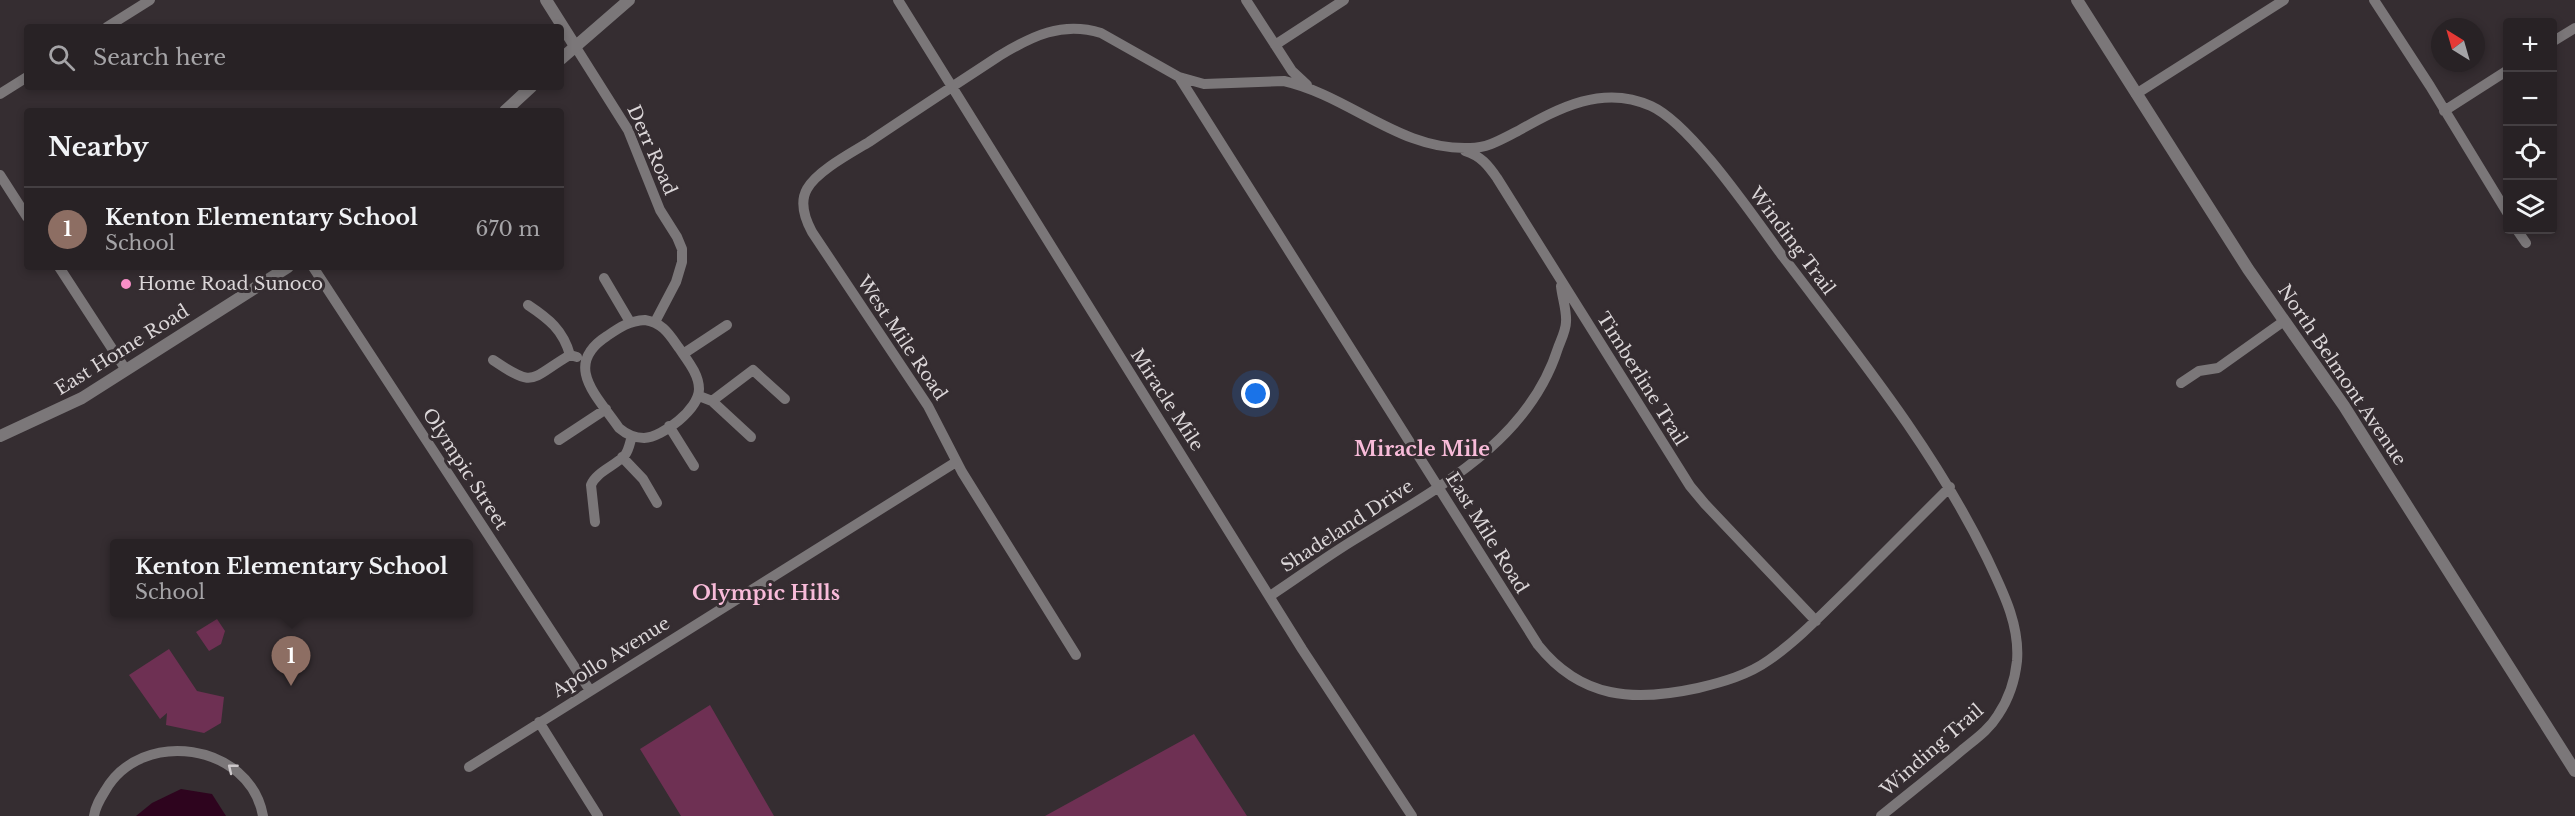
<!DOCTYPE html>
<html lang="en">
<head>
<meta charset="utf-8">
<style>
	body { margin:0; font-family:"Libre Baskerville",serif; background:#302a2d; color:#f1f3f6 }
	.controls { position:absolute; right:18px; top:18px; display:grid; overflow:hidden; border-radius:6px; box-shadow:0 3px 9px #0003 }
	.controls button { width:54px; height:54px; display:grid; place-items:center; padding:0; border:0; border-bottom:2px solid #443f42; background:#282225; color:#f1f3f6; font:30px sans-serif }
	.compass { position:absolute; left:2431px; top:18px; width:54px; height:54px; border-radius:50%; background:#282225; box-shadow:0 3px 9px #0003; rotate:323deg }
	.you { position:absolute; left:1256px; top:394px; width:21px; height:21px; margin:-15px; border:4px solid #fff; border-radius:50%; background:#1a73e8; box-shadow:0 0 0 9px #1a73e833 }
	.badge { display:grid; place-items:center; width:39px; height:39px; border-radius:50%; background:#f98fc8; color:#fff; font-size:20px; font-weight:700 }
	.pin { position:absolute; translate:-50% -50px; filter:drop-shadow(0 2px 3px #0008) }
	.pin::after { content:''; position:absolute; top:32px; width:21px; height:18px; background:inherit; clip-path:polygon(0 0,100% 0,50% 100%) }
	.popup { position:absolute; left:110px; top:539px; width:363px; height:78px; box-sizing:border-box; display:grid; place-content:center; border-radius:6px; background:#282225; filter:drop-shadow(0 2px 4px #0005); font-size:20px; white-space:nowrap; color:#a5a4a7 }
	.popup b { font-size:22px; color:#f1f3f6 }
	.popup::after { content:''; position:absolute; left:50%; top:100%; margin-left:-12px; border:12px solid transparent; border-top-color:#282225 }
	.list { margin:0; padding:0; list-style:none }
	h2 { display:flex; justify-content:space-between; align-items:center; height:78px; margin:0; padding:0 24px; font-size:26px }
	h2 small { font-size:20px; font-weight:400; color:#a5a4a7 }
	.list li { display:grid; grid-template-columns:39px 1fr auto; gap:18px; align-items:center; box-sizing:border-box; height:84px; padding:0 24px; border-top:2px solid #443f42 }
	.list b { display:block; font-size:22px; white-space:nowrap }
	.list p { margin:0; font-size:20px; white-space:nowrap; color:#a5a4a7 }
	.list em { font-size:20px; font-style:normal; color:#a5a4a7 }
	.icon { flex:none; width:33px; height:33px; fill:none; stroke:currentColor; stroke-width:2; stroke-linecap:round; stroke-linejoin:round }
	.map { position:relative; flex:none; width:2575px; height:816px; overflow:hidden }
	.search { position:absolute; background:#282225; box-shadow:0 3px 9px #0003; left:24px; top:24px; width:540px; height:66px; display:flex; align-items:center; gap:15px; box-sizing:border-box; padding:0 21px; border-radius:6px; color:#a5a4a7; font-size:22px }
	.panel { position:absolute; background:#282225; box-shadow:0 3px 9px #0003; left:24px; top:108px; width:540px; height:162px; border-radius:6px }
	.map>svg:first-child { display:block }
	.green { fill:#6e3053 }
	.water { fill:#2e041e }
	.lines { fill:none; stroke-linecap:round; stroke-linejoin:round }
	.minor { stroke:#7b7779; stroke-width:10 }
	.tertiary { stroke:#7b7779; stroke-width:12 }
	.oneway { stroke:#cdc8ca }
	.poi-dot { fill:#f98fc8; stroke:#352d31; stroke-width:2 }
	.labels { text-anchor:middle; stroke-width:6; stroke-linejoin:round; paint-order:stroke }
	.street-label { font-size:18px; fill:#dbd6d8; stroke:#352d31 }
	.poi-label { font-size:18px; fill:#dbd6d8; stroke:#352d31; text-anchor:start }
	.neighbourhood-label { font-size:20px; font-weight:bold; fill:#f8bbd9; stroke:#352d31 }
</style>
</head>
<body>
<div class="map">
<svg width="2575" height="816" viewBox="0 0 2575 816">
	<rect width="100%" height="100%" fill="#352d31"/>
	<!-- green -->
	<path class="green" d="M217,619L225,631L221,644L209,651L196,632Z
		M169,649L197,691L224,697L221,723L204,733L166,725L167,713L160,719L129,675Z
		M710,705L774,816H681L640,749Z
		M1194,734L1247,816H1045Z"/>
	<!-- water -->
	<path class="water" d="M181,789L212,794L226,816H136L152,803Z"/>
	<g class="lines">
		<!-- minor -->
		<path class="minor" d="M898,0L1302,649L1412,816
			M1246,0L1292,71L1307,85
			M2374,0L2430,86L2508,214
			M107,27L150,0
			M2552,42L2575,28
			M1275,45L1344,0
			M575,46L628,130L660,210L677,237L682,249V262L676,282L655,322
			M1179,77L1204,84L1284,81C1350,96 1400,151 1470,148C1488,148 1502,139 1518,131C1559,108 1603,84 1651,106C1691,124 1753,216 1781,254C1855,352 1933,447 1987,558C2002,590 2020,624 2017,661C2015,680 2008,700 1998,715C1989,730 1974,740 1961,751C1935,773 1908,794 1881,816
			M0,94L27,77
			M2136,94L2284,0
			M2444,111L2508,70
			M1465,151C1481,156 1488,165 1497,178L1690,486L1705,504L1816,621
			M0,175L27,217
			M2517,230L2526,243
			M59,267L126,370
			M313,267L589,689
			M604,278L630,322
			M528,305C549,319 563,330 570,355L577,357
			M645,320C663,323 669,334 679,348C687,360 699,374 699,389C699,409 663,437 644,438C633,438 626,434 619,428C597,396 562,365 607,336C620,327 629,321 645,320Z
			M683,354L727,325
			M493,360C536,389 529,379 570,355
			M2181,383L2199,371L2218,368L2284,321
			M699,396L712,401L753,370L785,399
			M712,401L751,437
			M669,426L694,466
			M559,440L606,409
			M622,457L643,479L657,503
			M595,522L591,485C596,472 615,466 625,455C629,450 630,442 632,436
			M1270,596C1299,577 1327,556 1357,538C1435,489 1528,443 1558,348C1561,340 1566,330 1566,322C1567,311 1562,297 1561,286
			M1076,655L962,472L928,406L812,232C805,219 799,203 807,189C817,171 851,153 869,142C912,113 955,85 999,56C1032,36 1062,21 1101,33L1179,77L1538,645C1581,699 1634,702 1698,688C1723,682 1748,675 1769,660C1799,639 1824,612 1850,587C1883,554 1917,520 1950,487
			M539,722L598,816
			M469,767L956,462
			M94,816C95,807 100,799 105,791C141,727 250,743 263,816"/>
		<!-- tertiary -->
		<path class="tertiary" d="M546,0L575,46
			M2077,0L2248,269L2344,406L2392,482L2575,771
			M561,59L629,0
			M505,111L531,87
			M0,436L82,398L288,267"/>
	</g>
	<!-- one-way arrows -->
	<defs><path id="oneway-chevron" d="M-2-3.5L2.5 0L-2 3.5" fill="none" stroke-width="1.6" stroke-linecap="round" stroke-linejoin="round" transform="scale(1.5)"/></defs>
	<use class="oneway" href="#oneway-chevron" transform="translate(232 768) rotate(-141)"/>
	<!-- markers -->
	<circle class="poi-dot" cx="126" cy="284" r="6"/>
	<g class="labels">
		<!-- street labels -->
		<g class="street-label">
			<text transform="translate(652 150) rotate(66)" y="6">Derr Road</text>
			<text transform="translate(1792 241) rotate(53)" y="6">Winding Trail</text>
			<text transform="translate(902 338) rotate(56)" y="6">West Mile Road</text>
			<text transform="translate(122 350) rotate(-32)" y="6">East Home Road</text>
			<text transform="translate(2342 375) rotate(56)" y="6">North Belmont Avenue</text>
			<text transform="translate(1642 379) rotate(58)" y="6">Timberline Trail</text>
			<text transform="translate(1167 400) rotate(57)" y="6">Miracle Mile</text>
			<text transform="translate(465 469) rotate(57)" y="6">Olympic Street</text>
			<text transform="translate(1347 526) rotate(-33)" y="6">Shadeland Drive</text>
			<text transform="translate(1487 533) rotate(58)" y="6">East Mile Road</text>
			<text transform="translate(611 657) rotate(-32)" y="6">Apollo Avenue</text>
			<text transform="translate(1932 750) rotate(-41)" y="6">Winding Trail</text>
		</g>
		<!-- poi labels -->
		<g class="poi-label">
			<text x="138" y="290">Home Road Sunoco</text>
		</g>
		<!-- neighbourhood labels -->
		<g class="neighbourhood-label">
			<text x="1422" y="456">Miracle Mile</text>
			<text x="766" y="600">Olympic Hills</text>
		</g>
	</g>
</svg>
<div class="controls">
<button>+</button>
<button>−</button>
<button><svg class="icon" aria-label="locate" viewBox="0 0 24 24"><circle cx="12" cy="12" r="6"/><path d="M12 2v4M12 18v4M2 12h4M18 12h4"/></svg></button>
<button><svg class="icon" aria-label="layers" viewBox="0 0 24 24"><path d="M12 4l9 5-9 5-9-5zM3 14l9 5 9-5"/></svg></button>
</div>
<svg class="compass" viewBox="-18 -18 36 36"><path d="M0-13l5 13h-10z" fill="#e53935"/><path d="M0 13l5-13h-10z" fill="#a5a4a7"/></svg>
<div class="you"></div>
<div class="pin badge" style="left:291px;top:686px;background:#8d6e63">1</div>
<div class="popup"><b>Kenton Elementary School</b>School</div>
<div class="search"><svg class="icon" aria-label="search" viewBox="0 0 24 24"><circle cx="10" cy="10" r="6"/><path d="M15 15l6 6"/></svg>Search here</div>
<section class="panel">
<h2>Nearby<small></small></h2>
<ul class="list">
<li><span class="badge" style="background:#8d6e63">1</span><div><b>Kenton Elementary School</b><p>School</p></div><em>670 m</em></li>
</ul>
</section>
</div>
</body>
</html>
